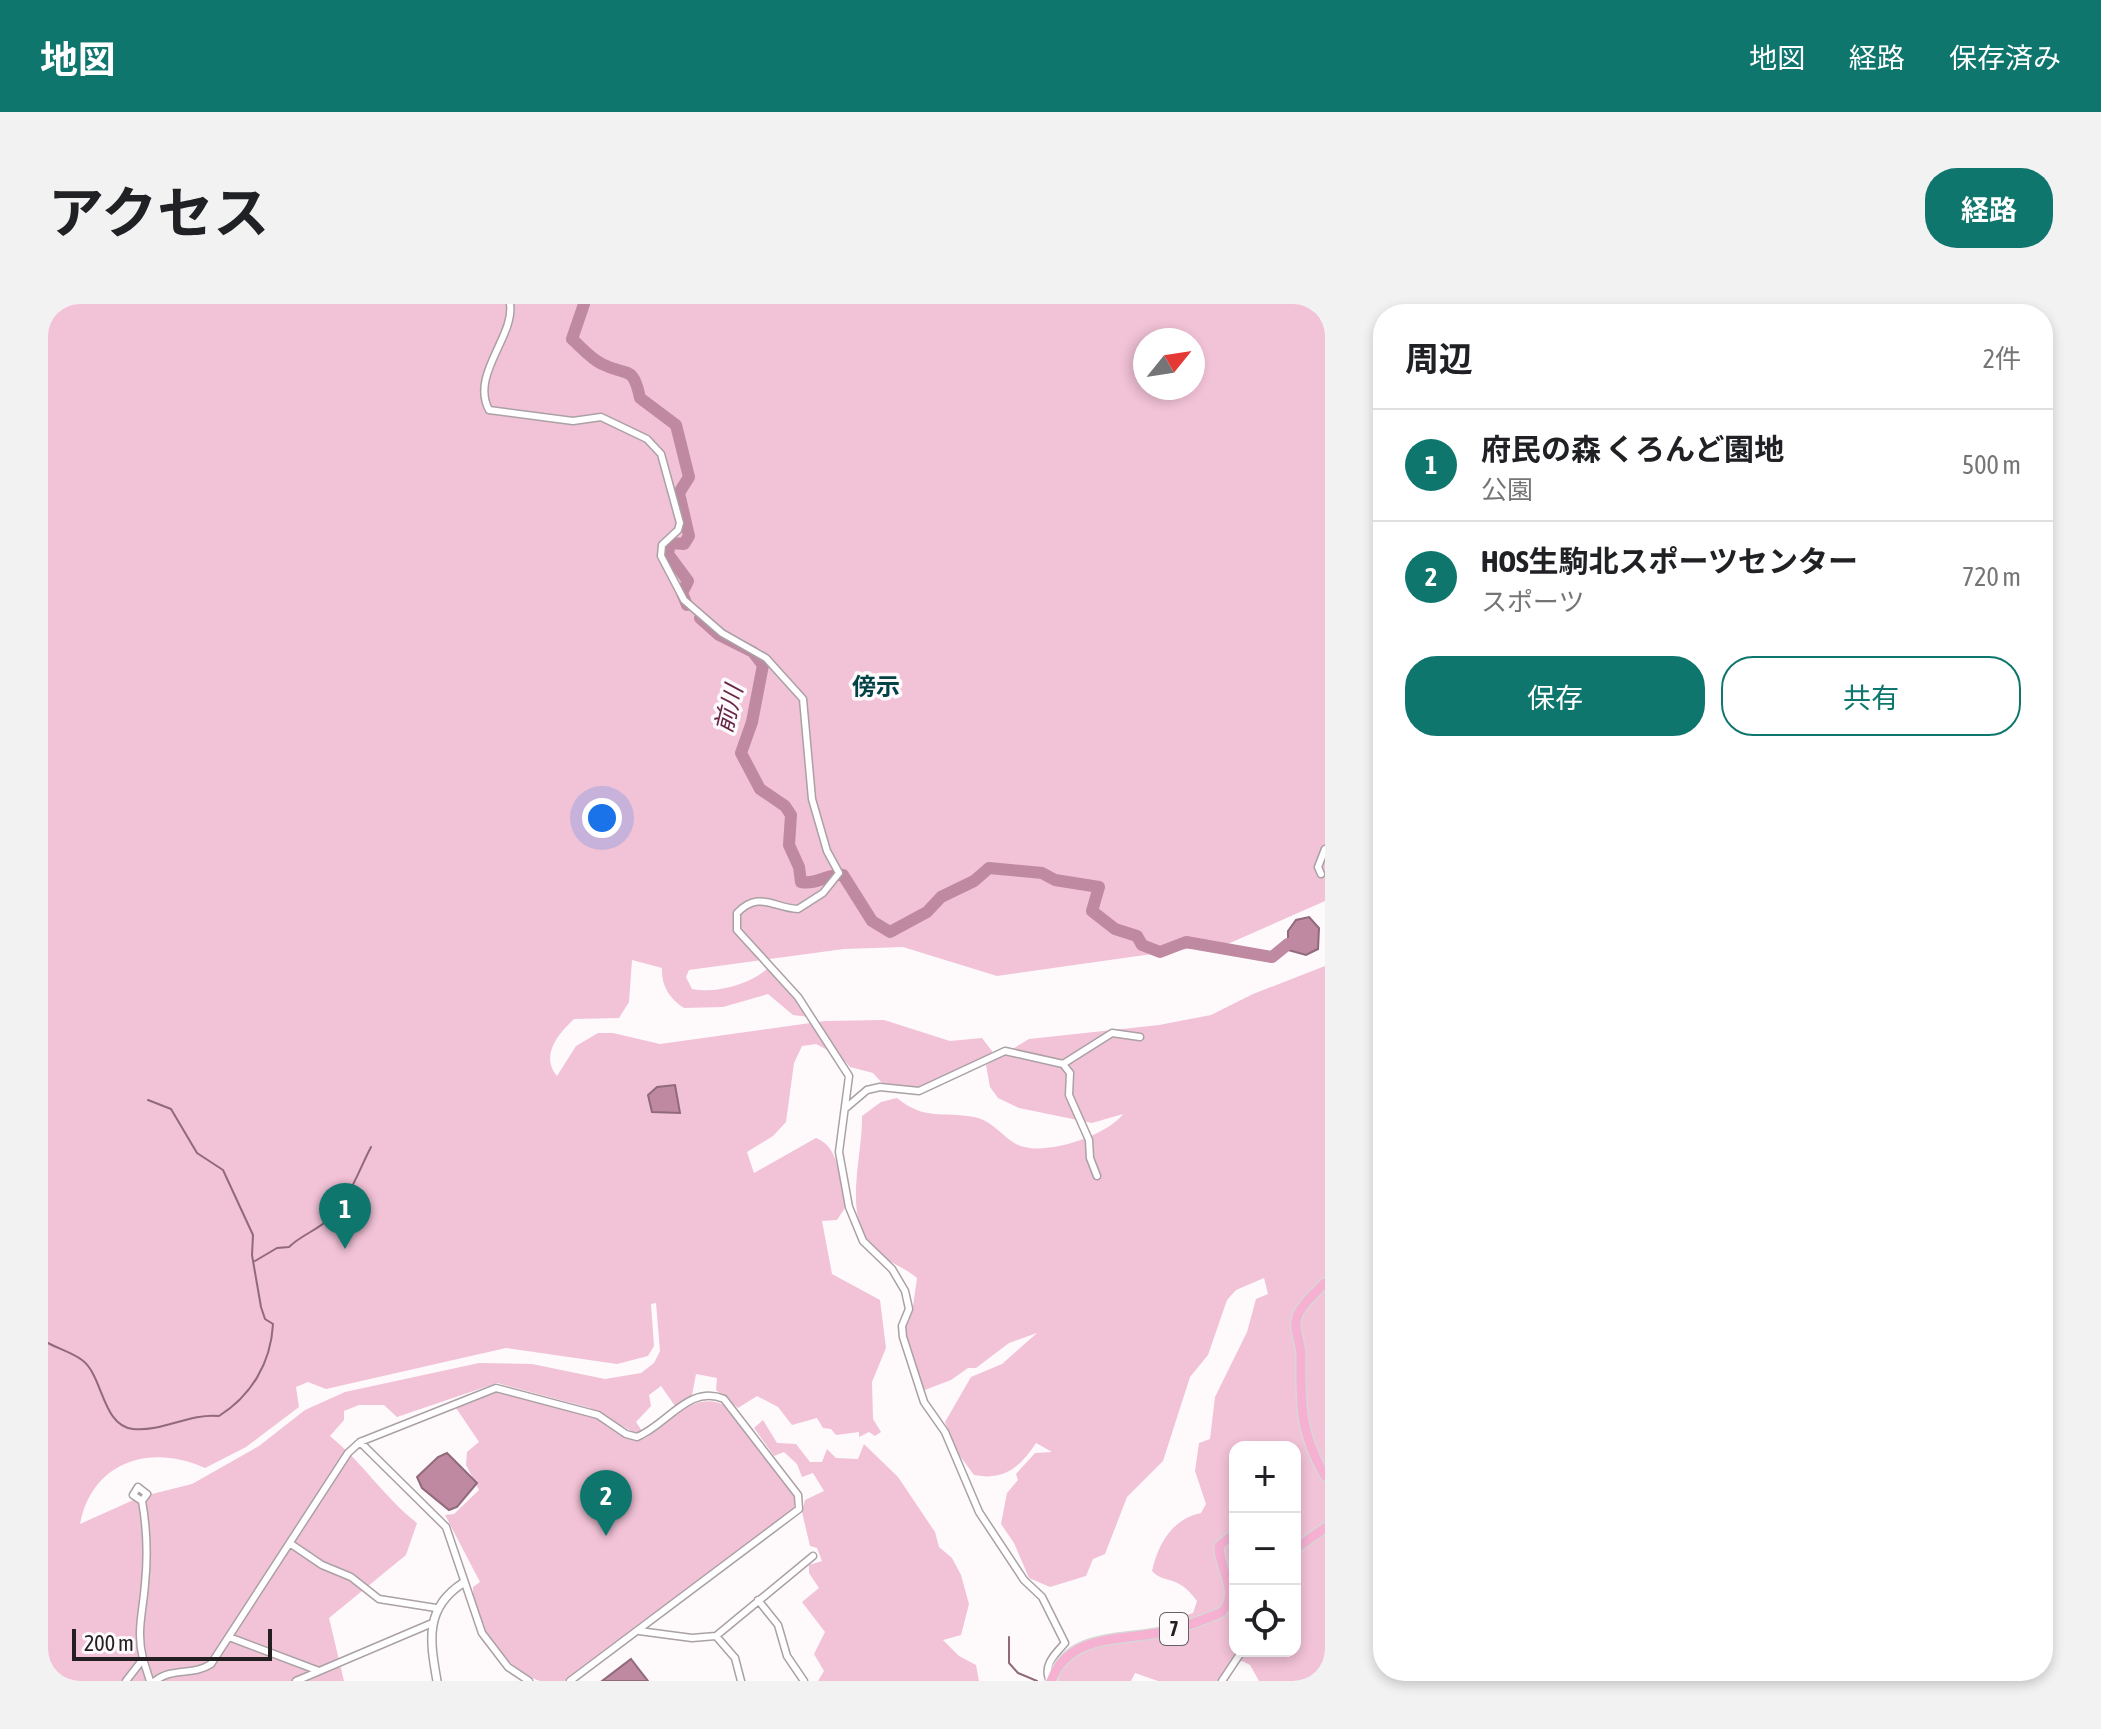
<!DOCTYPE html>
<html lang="ja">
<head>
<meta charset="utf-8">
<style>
	body { margin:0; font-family:"Asap Condensed","Noto Sans JP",sans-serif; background:#f2f2f2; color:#202124 }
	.controls { position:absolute; right:24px; bottom:24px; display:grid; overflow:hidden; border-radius:16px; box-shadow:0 4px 12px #0003 }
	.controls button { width:72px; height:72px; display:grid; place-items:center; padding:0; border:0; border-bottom:2px solid #e0e0e0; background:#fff; color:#202124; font:40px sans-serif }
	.compass { position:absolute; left:1085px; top:24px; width:72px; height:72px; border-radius:50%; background:#fff; box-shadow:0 4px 12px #0003; rotate:60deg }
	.scale { position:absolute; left:24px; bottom:20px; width:200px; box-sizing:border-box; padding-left:8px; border:4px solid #242022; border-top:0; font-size:22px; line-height:28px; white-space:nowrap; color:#242022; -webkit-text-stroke:6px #fefafb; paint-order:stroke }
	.you { position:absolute; left:554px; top:514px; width:28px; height:28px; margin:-20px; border:6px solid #fff; border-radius:50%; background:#1a73e8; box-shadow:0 0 0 12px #1a73e833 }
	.badge { display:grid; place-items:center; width:52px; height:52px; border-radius:50%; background:#0f766e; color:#fff; font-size:26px; font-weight:700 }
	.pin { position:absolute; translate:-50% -66px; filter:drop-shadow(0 2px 4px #0008) }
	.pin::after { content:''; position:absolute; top:42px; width:28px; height:24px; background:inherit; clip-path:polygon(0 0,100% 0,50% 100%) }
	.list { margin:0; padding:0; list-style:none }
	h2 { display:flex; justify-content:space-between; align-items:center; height:104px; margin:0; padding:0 32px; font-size:34px }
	h2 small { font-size:26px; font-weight:400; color:#757577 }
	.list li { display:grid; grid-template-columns:52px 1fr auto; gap:24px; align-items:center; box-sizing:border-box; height:112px; padding:0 32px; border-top:2px solid #e0e0e0 }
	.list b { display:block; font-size:30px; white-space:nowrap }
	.list p { margin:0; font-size:26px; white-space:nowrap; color:#757577 }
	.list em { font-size:26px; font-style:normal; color:#757577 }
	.actions { display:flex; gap:16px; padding:24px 32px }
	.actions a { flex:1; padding:18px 0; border:2px solid #0f766e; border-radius:32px; text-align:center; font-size:28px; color:#0f766e }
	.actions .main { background:#0f766e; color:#fff }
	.icon { flex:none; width:44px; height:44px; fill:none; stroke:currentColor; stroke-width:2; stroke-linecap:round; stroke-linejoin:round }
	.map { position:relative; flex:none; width:1277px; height:1377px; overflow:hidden; border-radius:32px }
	header { display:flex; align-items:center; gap:48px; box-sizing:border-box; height:112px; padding:0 40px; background:#0f766e; color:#fff }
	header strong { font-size:38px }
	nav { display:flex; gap:44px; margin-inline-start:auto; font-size:28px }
	.intro { display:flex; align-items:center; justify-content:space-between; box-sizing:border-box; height:192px; padding:0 48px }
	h1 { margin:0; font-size:56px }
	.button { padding:20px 36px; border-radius:32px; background:#0f766e; color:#fff; font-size:28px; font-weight:700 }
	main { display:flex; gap:48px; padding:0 48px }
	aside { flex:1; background:#fff; border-radius:32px; box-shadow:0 4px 12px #0003 }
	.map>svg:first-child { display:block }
	.green { fill:#f2c2d7; fill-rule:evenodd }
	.water { fill:#be89a1; stroke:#906a7b; stroke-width:2 }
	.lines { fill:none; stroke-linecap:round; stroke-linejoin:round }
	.stream { stroke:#906a7b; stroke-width:2 }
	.river { stroke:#be89a1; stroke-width:12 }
	.minor-casing { stroke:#aaa1a5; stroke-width:9 }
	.tertiary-casing { stroke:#aaa1a5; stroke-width:10 }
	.primary-casing { stroke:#d8d7d7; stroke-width:12 }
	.minor { stroke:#fff; stroke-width:6 }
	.tertiary { stroke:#fff; stroke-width:7 }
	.primary { stroke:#f5b0d2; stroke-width:9 }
	.labels { text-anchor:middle; stroke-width:7; stroke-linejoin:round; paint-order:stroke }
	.shield { fill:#fefafb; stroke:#656163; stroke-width:2 }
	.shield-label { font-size:20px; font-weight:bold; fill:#242022 }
	.neighbourhood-label { font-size:24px; font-weight:bold; fill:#004246; stroke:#fefafb }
	.water-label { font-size:24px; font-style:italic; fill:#662547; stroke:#fefafb }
</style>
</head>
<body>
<header>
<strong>地図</strong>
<nav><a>地図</a><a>経路</a><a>保存済み</a></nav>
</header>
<div class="intro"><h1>アクセス</h1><a class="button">経路</a></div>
<main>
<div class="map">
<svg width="1277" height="1377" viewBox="0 0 1277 1377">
	<rect width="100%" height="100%" fill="#fefafb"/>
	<!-- green -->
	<path class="green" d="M0,0H1277V597L1182,639L949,672L855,643L796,645L641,666L638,673L644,685C666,690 703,680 720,664L761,713L745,711L720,690L675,703L636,704C622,695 613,682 614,664L584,656L581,698L571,714L526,715C510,730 492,752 509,772L528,742L550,729H565L612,740L777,717L836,716L902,737L934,734L944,747V754L906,767L874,784L862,785L835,780L825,769L802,763L793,753L768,740L754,742L746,759L738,818L725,832L699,848L706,869L768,834C793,843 792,881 797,904L789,916L774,917L784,970L832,996L838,1044L824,1078L825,1115L833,1128L827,1132L821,1128L811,1133V1128L788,1131L783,1125L775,1124L769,1114L744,1121L730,1103L709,1092L690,1104L668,1086L669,1074L648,1070L644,1091L627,1102L613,1082L601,1091L603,1102L588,1118L594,1127L587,1129L542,1104L449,1079L349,1113L336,1101H311L296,1107V1116L282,1132C315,1159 336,1193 369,1219L358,1251L281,1314L296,1377H0ZM1097,36H1145V84H1097ZM608,999L612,1047L606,1059L593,1069L557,1075L484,1060L431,1059L297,1088L257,1106L211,1142L144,1180L92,1193L32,1220C44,1157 103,1139 157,1164L198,1143L251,1103L248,1083L260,1078L278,1085L458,1044L569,1060L600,1052L606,1042L603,1000Z
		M1277,662V1377H1211L1202,1361L1194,1357L1180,1363L1171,1377H1110L1087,1369L1083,1377H1010C1024,1330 1089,1339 1129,1331L1130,1314L1145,1309L1149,1297C1129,1269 1117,1281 1104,1267C1110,1240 1124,1215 1153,1209L1158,1200L1147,1167L1151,1139L1162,1135L1167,1093L1199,1028L1208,995L1220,990L1216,974L1188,986L1179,996L1160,1051L1142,1073L1115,1157L1079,1193L1057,1250L1045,1255L1038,1272L1002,1283L981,1274L966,1239L953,1220L959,1189L970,1176L968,1170L987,1149L1004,1148L988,1139C972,1163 957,1177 926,1171L909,1148L897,1118L923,1073L954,1060L989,1029L961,1039L928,1064H920L903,1076L874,1087L856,1028L864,1009L869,974C856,963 838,957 827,947C793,913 815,853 814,812L833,798L849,794C877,817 894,807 926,813C943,816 953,831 968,840C993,854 1059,832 1075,810L1044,819L971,804L950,794L942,783L938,761L981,735L1111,721L1163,711L1205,690ZM1187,1143H1247V1347H1187Z
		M447,1089H461C488,1097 523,1101 547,1114C563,1123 578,1142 598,1134C622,1116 649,1084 680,1103L746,1192V1204L517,1377C510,1377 499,1377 492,1377C458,1365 423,1320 425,1283L432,1278L397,1211L406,1210L431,1186L418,1161L419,1148L431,1138L408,1104Z
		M715,1116L729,1139L748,1140L762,1158H774L779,1145L788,1154L810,1155L816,1140L850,1173L887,1228L891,1243L904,1254L913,1271L921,1300L913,1331L895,1336L911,1352L928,1361L931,1377H770L776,1367L766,1350L777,1328L754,1298L771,1284L761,1269V1261L774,1257L769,1244L762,1242L754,1208L757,1196L776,1187L765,1169L754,1173L749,1160L736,1148L726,1152L706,1124Z"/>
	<!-- water -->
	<path class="water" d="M1261,613L1271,624L1270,645L1258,651L1240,646V627L1248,616Z
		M627,781L632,809L604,808L600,791L609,783Z
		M399,1149L429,1179L409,1203L401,1206L374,1184L369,1173L390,1153Z
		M583,1355L600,1377H554Z"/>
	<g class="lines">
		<!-- stream -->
		<path class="stream" d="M207,957L229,944L241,943C253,931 270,926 282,914C301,896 311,866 323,843
			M0,1039C11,1045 25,1049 34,1056C55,1071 54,1122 85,1125C115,1128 141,1109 171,1112C203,1092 223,1059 225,1020L217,1015L213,1003L204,951L205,931L175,866L149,849L123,805L100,796
			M961,1333V1359L970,1369L989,1377"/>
		<!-- river -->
		<path class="river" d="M536,0L524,35C533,43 543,55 554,60C579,73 585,60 592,94L628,121L641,173L631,189L641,232L636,240L622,239L620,250L640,277L634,289L639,301
			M652,314L671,331L705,348L715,361L704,418L693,449L712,485L737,502L743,511L741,541L751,563L753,578C770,581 780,569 795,571L824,617L842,628L879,608L893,593L926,577L941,564L994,569L1007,576L1051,583L1044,607L1067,625L1089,632L1094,641L1112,648L1138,638L1224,653L1240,640"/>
		<defs>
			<path id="minor" d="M462,0C467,32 422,71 441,106L525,117L553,113L599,135L613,150L632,219L630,226L614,241L613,252L636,296L674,329L718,354L755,395L764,495L779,547L791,569L775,589L750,605C725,604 711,586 689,609V626L750,693L801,772L791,848L801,903L815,937L844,965L857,987L861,1005L854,1022L855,1033L876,1098L897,1128L931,1208L976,1276L994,1293L1017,1339C1007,1350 994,1362 1002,1377
				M1273,570L1270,563L1277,545
				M1015,760L1064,729L1092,733
				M799,803L819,786L832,783L871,787L957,747L1015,760L1022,769L1021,791L1041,836L1042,854L1049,872
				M312,1138L398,1223L434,1329L460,1363L481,1377
				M94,1197L85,1191L90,1183L99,1190L94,1197C99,1225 100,1251 97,1280C95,1308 88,1327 95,1355
				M243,1240L274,1261L303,1273L331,1295L388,1304
				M1247,1269V1287
				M710,1296L730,1321L739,1352L756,1377
				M591,1327L644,1334L668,1332L765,1252
				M668,1332L687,1354L693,1377
				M181,1333L271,1367
				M78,1377L95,1355L102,1377
				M107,1377C125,1363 145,1372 163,1360L300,1149L312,1138L448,1084L550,1111L578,1130L589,1133C619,1121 641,1080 676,1095L750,1191L751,1205L522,1377
				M248,1377L382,1320
				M1174,1377L1194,1347"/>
			<path id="tertiary" d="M389,1377C382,1337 376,1304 415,1279"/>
			<path id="primary" d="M1277,979C1268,988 1253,1001 1249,1013C1245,1025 1253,1039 1253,1051C1253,1100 1251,1127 1277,1172
				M1247,1245L1277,1224
				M1003,1377C1021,1329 1073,1337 1115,1328C1135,1324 1155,1316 1174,1308C1193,1289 1170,1264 1171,1242L1187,1229"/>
		</defs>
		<!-- minor casing -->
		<use href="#minor" class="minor-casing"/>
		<!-- tertiary casing -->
		<use href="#tertiary" class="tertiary-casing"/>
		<!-- primary casing -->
		<use href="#primary" class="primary-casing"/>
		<!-- minor -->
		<use href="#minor" class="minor"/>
		<!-- tertiary -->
		<use href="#tertiary" class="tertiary"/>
		<!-- primary -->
		<use href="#primary" class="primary"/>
	</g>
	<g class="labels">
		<!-- shield labels -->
		<rect class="shield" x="1112" y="1309" width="28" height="32" rx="6"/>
		<g class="shield-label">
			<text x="1126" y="1332">7</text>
		</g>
		<!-- neighbourhood labels -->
		<g class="neighbourhood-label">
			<text x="828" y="391">傍示</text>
		</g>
		<!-- water labels -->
		<g class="water-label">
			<text transform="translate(681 405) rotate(-76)" y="8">前川</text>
		</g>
	</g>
</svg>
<div class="controls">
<button>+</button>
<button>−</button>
<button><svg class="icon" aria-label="locate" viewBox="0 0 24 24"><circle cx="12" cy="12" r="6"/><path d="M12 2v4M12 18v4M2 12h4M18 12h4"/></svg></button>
</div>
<svg class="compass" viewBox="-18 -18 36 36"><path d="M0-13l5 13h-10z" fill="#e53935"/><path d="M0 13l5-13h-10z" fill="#757577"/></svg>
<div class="scale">200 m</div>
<div class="you"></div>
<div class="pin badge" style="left:297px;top:945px">1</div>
<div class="pin badge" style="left:558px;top:1232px">2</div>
</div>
<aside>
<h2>周辺<small>2件</small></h2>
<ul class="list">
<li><span class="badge">1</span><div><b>府民の森 くろんど園地</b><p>公園</p></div><em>500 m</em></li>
<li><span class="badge">2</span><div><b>HOS生駒北スポーツセンター</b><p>スポーツ</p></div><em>720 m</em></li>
</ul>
<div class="actions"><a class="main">保存</a><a>共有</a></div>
</aside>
</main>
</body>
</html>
